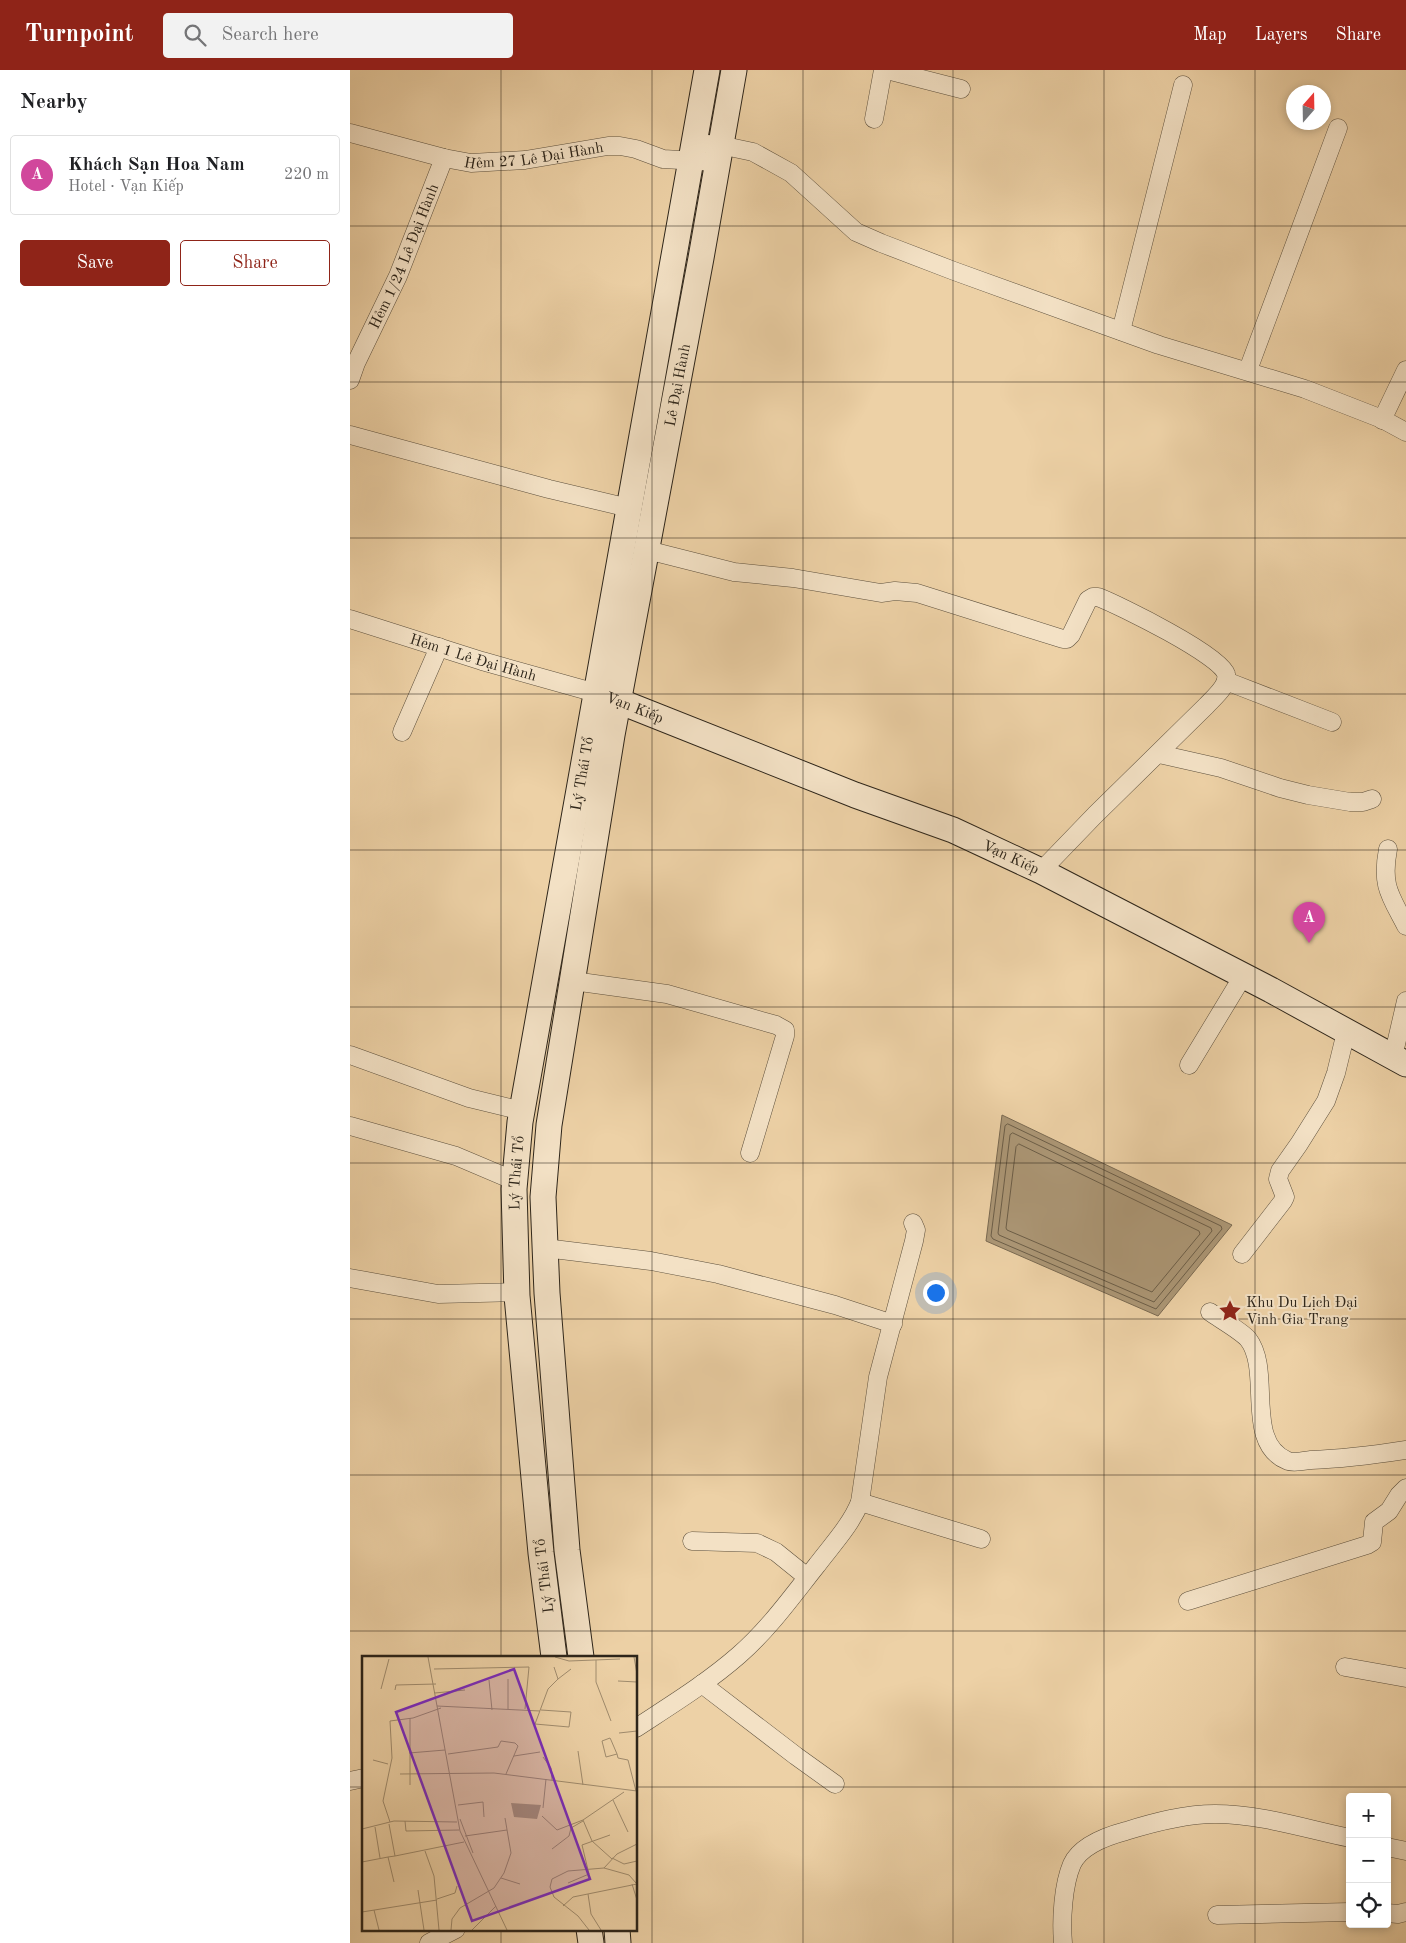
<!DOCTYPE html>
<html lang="en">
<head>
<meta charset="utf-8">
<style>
	body { margin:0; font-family:"Old Standard TT",serif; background:#f2f2f2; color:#202124 }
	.controls { position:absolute; right:15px; bottom:15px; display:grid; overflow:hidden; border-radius:5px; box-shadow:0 2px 8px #0003 }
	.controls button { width:45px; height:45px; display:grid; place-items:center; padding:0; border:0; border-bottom:1px solid #e0e0e0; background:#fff; color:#202124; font:25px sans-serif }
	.compass { position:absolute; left:936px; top:15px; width:45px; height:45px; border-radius:50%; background:#fff; box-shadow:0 2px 8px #0003; rotate:20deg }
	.you { position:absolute; left:585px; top:1222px; width:18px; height:18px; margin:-12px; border:4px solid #fff; border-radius:50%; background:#1a73e8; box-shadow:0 0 0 8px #1a73e833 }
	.badge { display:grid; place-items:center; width:32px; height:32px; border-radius:50%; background:#8f2418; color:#fff; font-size:16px; font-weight:700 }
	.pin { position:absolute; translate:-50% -41px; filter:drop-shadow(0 1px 2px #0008) }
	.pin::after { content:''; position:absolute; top:26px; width:18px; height:15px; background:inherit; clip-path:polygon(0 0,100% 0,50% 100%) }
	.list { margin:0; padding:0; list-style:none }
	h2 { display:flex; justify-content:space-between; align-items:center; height:65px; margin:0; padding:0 20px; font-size:21px }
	h2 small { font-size:16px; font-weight:400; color:#757577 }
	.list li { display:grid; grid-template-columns:32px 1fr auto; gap:15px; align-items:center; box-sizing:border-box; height:80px; margin:0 10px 10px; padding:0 10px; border:1px solid #e0e0e0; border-radius:5px }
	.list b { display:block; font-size:19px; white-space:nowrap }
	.list p { margin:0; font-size:16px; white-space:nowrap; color:#757577 }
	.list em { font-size:16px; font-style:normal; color:#757577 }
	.actions { display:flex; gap:10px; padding:15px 20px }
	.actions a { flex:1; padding:11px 0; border:1px solid #8f2418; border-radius:5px; text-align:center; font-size:18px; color:#8f2418 }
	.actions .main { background:#8f2418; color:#fff }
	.icon { flex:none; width:28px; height:28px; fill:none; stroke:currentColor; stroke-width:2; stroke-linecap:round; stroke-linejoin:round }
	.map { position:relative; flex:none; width:1056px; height:1873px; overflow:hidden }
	header { display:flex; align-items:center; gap:30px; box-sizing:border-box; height:70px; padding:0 25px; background:#8f2418; color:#fff }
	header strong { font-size:24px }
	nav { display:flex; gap:28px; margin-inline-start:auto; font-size:18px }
	.search { width:350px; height:45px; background:#f2f2f2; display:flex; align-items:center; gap:12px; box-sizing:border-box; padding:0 18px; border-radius:5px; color:#757577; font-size:19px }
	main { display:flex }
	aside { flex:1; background:#fff }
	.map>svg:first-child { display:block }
	.water { fill:#ac9776; stroke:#796951 }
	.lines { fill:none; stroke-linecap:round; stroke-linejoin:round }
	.shore { stroke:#6c5e48; stroke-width:1 }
	.street-casing { stroke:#5d503d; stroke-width:19 }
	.secondary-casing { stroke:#2d251a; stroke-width:27 }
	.street { stroke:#f3e1c5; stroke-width:18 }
	.secondary { stroke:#f3e1c5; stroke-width:25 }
	.grid { fill:none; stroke:#2d251a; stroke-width:1; stroke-opacity:0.55 }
	.labels { text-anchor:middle; stroke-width:4; stroke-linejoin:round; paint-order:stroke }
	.street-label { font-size:15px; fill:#2d251a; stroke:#f3e1c5 }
	.poi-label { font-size:15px; fill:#2d251a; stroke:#f3e1c5; text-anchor:start }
	.inset-road { fill:none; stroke:#a08c6e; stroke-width:1 }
	.view { fill:#7b2cbf; fill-opacity:0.15; stroke:#7b2cbf; stroke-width:2.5 }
	.inset-edge { fill:none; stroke:#2d251a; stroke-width:2.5 }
</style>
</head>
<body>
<header>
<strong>Turnpoint</strong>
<div class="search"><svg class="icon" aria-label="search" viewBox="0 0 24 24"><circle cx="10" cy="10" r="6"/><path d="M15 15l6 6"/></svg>Search here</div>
<nav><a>Map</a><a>Layers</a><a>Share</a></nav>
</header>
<main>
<aside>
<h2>Nearby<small></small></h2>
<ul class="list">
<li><span class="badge" style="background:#d1479c">A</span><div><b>Khách Sạn Hoa Nam</b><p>Hotel · Vạn Kiếp</p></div><em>220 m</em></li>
</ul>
<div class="actions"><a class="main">Save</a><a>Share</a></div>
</aside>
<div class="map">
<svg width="1056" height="1873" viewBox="0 0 1056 1873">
	<rect width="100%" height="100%" fill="#edd1a6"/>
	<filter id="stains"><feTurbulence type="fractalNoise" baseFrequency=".004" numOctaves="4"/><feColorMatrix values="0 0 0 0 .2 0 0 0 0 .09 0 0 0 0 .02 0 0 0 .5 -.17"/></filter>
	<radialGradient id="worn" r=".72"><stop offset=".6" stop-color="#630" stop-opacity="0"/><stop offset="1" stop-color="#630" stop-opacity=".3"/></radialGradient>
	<!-- water -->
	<path class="water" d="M652,1045L882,1155L808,1246L636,1171Z"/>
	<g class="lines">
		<!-- shore -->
		<path class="shore" d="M658,1054L871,1156L872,1159L806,1239L643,1169L641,1166L655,1056Z
			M663,1063L861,1158L862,1161L804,1232L649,1165L648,1163L660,1065Z
			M669,1074L849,1161L850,1164L802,1222L657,1160L656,1158L666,1077Z"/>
		<defs>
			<g id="street">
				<path d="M537,0L611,19"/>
				<path d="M524,49L533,0"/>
				<path id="s1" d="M0,63L94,88L121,93L175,90L258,76H270L286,79L313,89L367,92"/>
				<path d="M344,73L370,75L403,82L441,103L506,162L531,173L604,201L809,275L955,319L1032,349L1056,362"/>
				<path d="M771,261L833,15"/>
				<path d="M898,300L988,58"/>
				<path id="s2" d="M0,310L6,293L48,206L94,88"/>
				<path d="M1032,350L1056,300"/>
				<path d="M0,365L199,419L279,438"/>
				<path d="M297,480L384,502L443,508L531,523L545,521L567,523L713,569H717L721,565L738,530L743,527H748C769,535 872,586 876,604C879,616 863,628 856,636L745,745L691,801"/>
				<path id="s3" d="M0,549L132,591L246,623"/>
				<path d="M876,611L982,652"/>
				<path d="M52,662L89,577"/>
				<path d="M809,684L871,698L930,718L958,725L1000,732H1013L1022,729"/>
				<path d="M1038,779C1031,816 1040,825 1056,856"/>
				<path d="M223,911L317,924L426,955L435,960V966L400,1083"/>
				<path d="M0,985L119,1028L172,1041"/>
				<path d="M1043,987L1056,931"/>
				<path d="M839,995L893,906"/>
				<path d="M0,1056L106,1086L165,1111"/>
				<path d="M195,1178L301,1191L368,1204L485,1235L543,1254"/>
				<path d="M892,1184L933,1131L935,1127L928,1109L930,1101L949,1074L976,1031L986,1003L996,962"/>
				<path d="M0,1208L88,1224L166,1222"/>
				<path d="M860,1242C870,1249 891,1261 898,1269C923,1301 893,1373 938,1391C944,1393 954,1391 961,1390C993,1389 1024,1385 1056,1380"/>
				<path d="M510,1432L631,1469"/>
				<path d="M342,1471L407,1473L426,1482L457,1507"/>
				<path d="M838,1531L1017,1475L1022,1472L1024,1452L1039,1441L1049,1425L1056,1418"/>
				<path d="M995,1597L1056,1608"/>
				<path d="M352,1614L446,1686L485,1714"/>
				<path d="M286,1658C321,1635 357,1613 389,1585C419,1559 443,1525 467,1495C482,1475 501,1455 510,1432L528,1307L564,1171L566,1160L563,1153"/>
				<path d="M0,1711L14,1708"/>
				<path d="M1037,1777L1056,1781"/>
				<path d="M1037,1843L1048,1844L1056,1842"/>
				<path d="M867,1845L1000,1842"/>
				<path d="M79,1873L106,1859"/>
				<path d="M713,1873C711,1850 713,1815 722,1794C731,1775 757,1766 776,1761C805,1752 835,1744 865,1744C910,1744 956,1759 1000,1768"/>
			</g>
			<g id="secondary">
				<path id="s4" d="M256,626L505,725L603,760L691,801L921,920L1056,994"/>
				<path id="s5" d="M204,1587L191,1483L167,1226L164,1119L170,1052L357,0"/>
				<path id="s6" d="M231,1587L217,1480L197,1223L193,1127L199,1055L262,665L351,188L384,0"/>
				<path d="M239,1859L241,1873"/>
				<path d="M267,1859L268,1873"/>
			</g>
		</defs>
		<!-- street casing -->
		<use href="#street" class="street-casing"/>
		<!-- secondary casing -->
		<use href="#secondary" class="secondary-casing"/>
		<!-- street -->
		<use href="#street" class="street"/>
		<!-- secondary -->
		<use href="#secondary" class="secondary"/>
	</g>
	<!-- grid -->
	<path class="grid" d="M151,0V1587M302,0V1873M453,0V1873M603,0V1873M754,0V1873M905,0V1873M0,156H1056M0,312H1056M0,468H1056M0,624H1056M0,780H1056M0,937H1056M0,1093H1056M0,1249H1056M0,1405H1056M0,1561H1056M0,1717H14M286,1717H1056M151,1859V1873"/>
	<!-- icons -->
	<defs>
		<symbol id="sight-bare" viewBox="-9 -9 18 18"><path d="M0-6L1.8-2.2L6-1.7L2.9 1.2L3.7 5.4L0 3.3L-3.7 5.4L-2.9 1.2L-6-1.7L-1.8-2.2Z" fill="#8f2418" stroke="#f3e1c5" stroke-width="2.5" paint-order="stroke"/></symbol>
	</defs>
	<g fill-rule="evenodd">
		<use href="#sight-bare" x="864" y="1225" width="32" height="32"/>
	</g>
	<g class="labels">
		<!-- street labels -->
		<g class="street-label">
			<text dy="5" stroke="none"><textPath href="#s1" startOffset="188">Hẻm 27 Lê Đại Hành</textPath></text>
			<text dy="5" stroke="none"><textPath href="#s2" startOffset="135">Hẻm 1/24 Lê Đại Hành</textPath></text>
			<text dy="5" stroke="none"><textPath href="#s6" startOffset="1285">Lê Đại Hành</textPath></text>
			<text dy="5" stroke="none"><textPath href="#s3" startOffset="129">Hẻm 1 Lê Đại Hành</textPath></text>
			<text dy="5" stroke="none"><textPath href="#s4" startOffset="31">Vạn Kiếp</textPath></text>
			<text dy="5" stroke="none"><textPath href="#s5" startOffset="891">Lý Thái Tổ</textPath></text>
			<text dy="5" stroke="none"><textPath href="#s4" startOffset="436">Vạn Kiếp</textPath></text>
			<text dy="5" stroke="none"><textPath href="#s5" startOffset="486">Lý Thái Tổ</textPath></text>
			<text transform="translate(194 1506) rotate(-97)" y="5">Lý Thái Tổ</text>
		</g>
		<!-- poi labels -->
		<g class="poi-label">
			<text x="896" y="1237">Khu Du Lịch Đại<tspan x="896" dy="17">Vinh Gia Trang</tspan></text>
		</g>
	</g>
	<!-- overview -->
	<g transform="translate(12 1586)">
		<rect width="275" height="275" fill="#edd1a6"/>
		<path d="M149,147L179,149L175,163L152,161Z" fill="#ac9776"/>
		<path class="inset-road" d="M66,1L98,175L145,274M193,1L207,5L258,3M272,1L275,18M234,4V26L249,65M72,13L167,11L163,53M196,23L209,13M127,24L130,54M256,25L275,26M19,33L27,3M33,34L34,29L74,28M73,37L103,34M75,50L178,55M146,53V23M179,54L209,56L207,71L173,68L186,33L196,23L192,11M48,62V129M257,77L275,75M216,95L221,129M47,97L83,94M86,98L136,91L139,85L153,87L156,90L144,118M255,98L244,101L240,85L248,82L249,84L255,98L256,102L266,104L274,135M152,100L178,96M181,101L189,112L190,124M11,104L26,108M38,118L132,117L275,135M251,144L266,176M96,149L121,146L122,161M181,152L184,123M180,160L195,174L221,164L230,185L250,203M98,163L111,197M221,164L262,136M43,165L44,175L97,174M28,166L21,145L30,102L28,65L51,62L79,52M27,168L33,200L102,186M13,171L18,202M0,173L32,165L95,166M103,180L145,174M190,193L207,180L209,172L221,165M63,195L72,220L77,274M250,202L262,208L275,205M0,206L26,201M242,212L255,198L275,188M139,222L158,228M32,226L26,201L33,200M206,227L227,218L220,189L248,179M270,228L275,244M56,234L62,274M226,238L229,258L239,274M75,243L93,237L95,230M201,250L211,241L275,228M12,254L17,274M0,256L75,244M89,274L90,263L98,252L132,232L142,217L149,197L143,162M110,274L134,250M227,274L216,260L192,241L188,231L190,223L206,215L242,212L267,219L274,227"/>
		<path class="view" d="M152,13L228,223L110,265L34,56Z"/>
		<rect width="275" height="275" class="inset-edge"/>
	</g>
	<rect width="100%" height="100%" filter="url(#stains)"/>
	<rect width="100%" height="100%" fill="url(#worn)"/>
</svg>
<div class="controls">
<button>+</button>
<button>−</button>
<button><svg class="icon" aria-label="locate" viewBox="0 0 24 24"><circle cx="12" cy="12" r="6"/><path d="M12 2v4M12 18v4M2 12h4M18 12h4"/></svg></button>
</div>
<svg class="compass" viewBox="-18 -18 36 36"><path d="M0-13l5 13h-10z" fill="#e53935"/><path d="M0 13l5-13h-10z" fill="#757577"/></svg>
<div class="you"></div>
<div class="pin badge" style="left:959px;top:873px;background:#d1479c">A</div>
</div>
</main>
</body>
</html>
